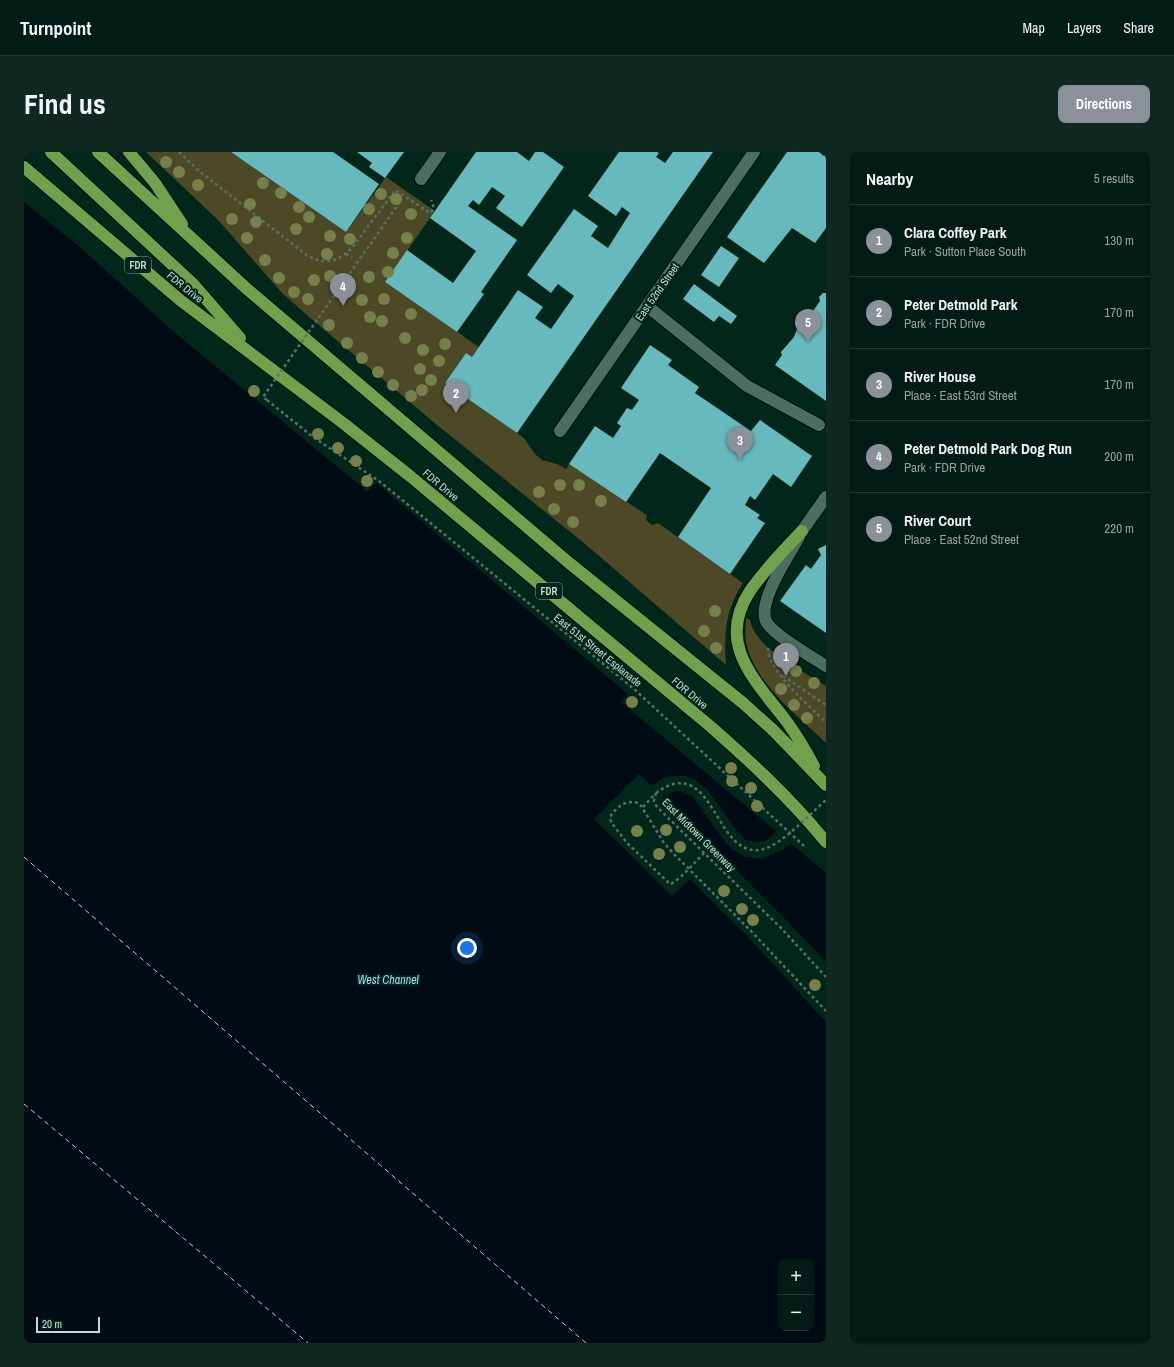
<!DOCTYPE html>
<html lang="en">
<head>
<meta charset="utf-8">
<style>
	body { margin:0; font-family:"Archivo Narrow",sans-serif; background:#0f2922; color:#f1f3f6 }
	.controls { position:absolute; right:12px; bottom:12px; display:grid; overflow:hidden; border-radius:8px; box-shadow:0 2px 10px #0003 }
	.controls button { width:36px; height:36px; display:grid; place-items:center; padding:0; border:0; border-bottom:1px solid #233a34; background:#011c14; color:#f1f3f6; font:20px sans-serif }
	.scale { position:absolute; left:12px; bottom:10px; width:64px; box-sizing:border-box; padding-left:4px; border:2px solid #c8dbd3; border-top:0; font-size:11px; line-height:14px; white-space:nowrap; color:#c8dbd3; -webkit-text-stroke:3px #01261a; paint-order:stroke }
	.you { position:absolute; left:443px; top:796px; width:14px; height:14px; margin:-10px; border:3px solid #fff; border-radius:50%; background:#1a73e8; box-shadow:0 0 0 6px #1a73e833 }
	.badge { display:grid; place-items:center; width:26px; height:26px; border-radius:50%; background:#8c9099; color:#fff; font-size:13px; font-weight:700 }
	.pin { position:absolute; translate:-50% -33px; filter:drop-shadow(0 1px 2px #0008) }
	.pin::after { content:''; position:absolute; top:21px; width:14px; height:12px; background:inherit; clip-path:polygon(0 0,100% 0,50% 100%) }
	.list { margin:0; padding:0; list-style:none }
	h2 { display:flex; justify-content:space-between; align-items:center; height:52px; margin:0; padding:0 16px; font-size:17px }
	h2 small { font-size:13px; font-weight:400; color:#96a1a0 }
	.list li { display:grid; grid-template-columns:26px 1fr auto; gap:12px; align-items:center; box-sizing:border-box; height:72px; padding:0 16px; border-top:1px solid #233a34 }
	.list b { display:block; font-size:15px; white-space:nowrap }
	.list p { margin:0; font-size:13px; white-space:nowrap; color:#96a1a0 }
	.list em { font-size:13px; font-style:normal; color:#96a1a0 }
	.map { position:relative; flex:none; width:802px; height:1191px; overflow:hidden; border-radius:8px }
	header { display:flex; align-items:center; gap:24px; box-sizing:border-box; height:56px; padding:0 20px; background:#011c14; border-bottom:1px solid #233a34 }
	header strong { font-size:19px }
	nav { display:flex; gap:22px; margin-inline-start:auto; font-size:14px }
	.intro { display:flex; align-items:center; justify-content:space-between; box-sizing:border-box; height:96px; padding:0 24px }
	h1 { margin:0; font-size:28px }
	.button { padding:10px 18px; border-radius:8px; background:#8c9099; color:#fff; font-size:14px; font-weight:700 }
	main { display:flex; gap:24px; padding:0 24px }
	aside { flex:1; background:#011c14; border-radius:8px; box-shadow:0 2px 10px #0003 }
	.map>svg:first-child { display:block }
	.green { fill:#4d4826 }
	.water { fill:#000b14; fill-rule:evenodd }
	.pier { fill:#01261a }
	.lines { fill:none; stroke-linecap:round; stroke-linejoin:round }
	.ferry { stroke:#a5d9f5; stroke-width:1; stroke-dasharray:5 4; stroke-linecap:butt }
	.building { fill:#66b9bc }
	.lane-casing { stroke:#000d06; stroke-width:14 }
	.street-casing { stroke:#000d06; stroke-width:14 }
	.secondary-casing { stroke:#000d06; stroke-width:14 }
	.highway-casing { stroke:#000d06; stroke-width:14 }
	.path { stroke:#557268; stroke-width:2.5; stroke-dasharray:3 3; stroke-linecap:butt }
	.lane { stroke:#4a6e5f; stroke-width:12 }
	.street { stroke:#4a6e5f; stroke-width:12 }
	.secondary { stroke:#4a6e5f; stroke-width:12 }
	.highway { stroke:#70a14c; stroke-width:12 }
	.path-bridge { stroke:#557268; stroke-width:2.5; stroke-dasharray:3 3; stroke-linecap:butt }
	.tree { fill:#76804a }
	.labels { text-anchor:middle; stroke-width:4; stroke-linejoin:round; paint-order:stroke }
	.shield { fill:#01261a; stroke:#8ca59c; stroke-width:1 }
	.shield-label { font-size:10px; font-weight:bold; fill:#c8dbd3 }
	.street-label { font-size:11px; fill:#c8dbd3; stroke:#01261a }
	.water-label { font-size:12px; font-style:italic; fill:#a5d9f5; stroke:#01261a }
</style>
</head>
<body>
<header>
<strong>Turnpoint</strong>
<nav><a>Map</a><a>Layers</a><a>Share</a></nav>
</header>
<div class="intro"><h1>Find us</h1><a class="button">Directions</a></div>
<main>
<div class="map">
<svg width="802" height="1191" viewBox="0 0 802 1191">
	<rect width="100%" height="100%" fill="#01261a"/>
	<!-- green -->
	<path class="green" d="M122,0H207L322,80L362,25L411,59L361,130L455,195L448,205L442,201L421,231L500,286L511,302L518,308L533,312L542,317L545,312L623,363L622,368L628,373L634,371L719,431C701,459 700,481 702,513L560,391L413,273L284,164L258,141L194,68Z
		M722,466L726,468C731,496 779,519 802,534V591C774,563 733,534 723,494C720,485 722,476 722,466Z"/>
	<!-- water -->
	<path class="water" d="M0,50L57,96L150,180L344,340L352,331L604,542L597,550L802,721V1191H0ZM757,1110H787V1176H757Z"/>
	<!-- pier -->
	<path class="pier" d="M615,622L628,634L639,626L647,624H662L670,627L683,637L713,679L722,688L734,690L740,689L746,686L753,678L768,690L758,699L757,698L745,704L737,707L721,705L708,697L702,691L668,644L656,639L649,640L639,645L764,770L802,810V870L725,786L666,727L648,744L570,667Z"/>
	<g class="lines">
		<!-- ferry -->
		<path class="ferry" d="M0,705L562,1191
			M0,952L284,1191"/>
	</g>
	<!-- building -->
	<path class="building" d="M207,0H309L355,32L322,80Z
		M333,0H380L361,26L345,15L348,11Z
		M452,0H493L505,9L511,0H519L540,15L498,75L472,56L481,44L468,35L455,53L449,48L444,54L493,88L457,140L460,142L433,180L361,130L383,98L429,131L452,99L406,66Z
		M595,0H633L635,1L632,5L641,11L649,0H689L493,281L421,231L442,201L448,205L494,138L519,155L511,166L527,177L550,144L534,132L527,141L503,123L550,57L574,74L567,84L584,96L606,61L598,55L592,64L564,44Z
		M763,0H795L800,4L802,1V76L791,91L768,76L740,111L703,85Z
		M697,94L715,106L695,135L677,123Z
		M670,132L713,164L707,172L695,164L690,170L659,147Z
		M799,141H802V249L751,213L758,203L757,200L770,185L773,177H776L786,159H789L796,149L795,145Z
		M626,193L648,208L644,213L675,235L671,241L727,279L736,268L788,304L767,335L749,322L731,348L726,344L721,353L736,363L733,366L741,371L706,422L654,385L687,336L636,301L602,350L545,312L571,274L589,286L597,274L593,271L603,256L608,258L615,248L597,236Z
		M802,393V481L756,449L782,413L787,417L797,403L794,397Z"/>
	<g class="lines">
		<defs>
			<path id="lane" d="M623,154L723,234L795,273"/>
			<path id="street" d="M397,27L416,0
				M536,279L730,0
				M775,385C766,402 731,452 743,471C750,483 788,505 802,514"/>
			<path id="secondary" d="M778,379L802,345"/>
			<path id="highway" d="M27,0L169,132L216,186
				M74,0L223,137L544,410L719,551L750,579L802,633
				M105,0L131,31L158,72
				M0,15L156,148L319,271L386,324L686,574C727,610 767,647 802,690
				M778,379C760,398 741,417 726,439C691,492 732,529 763,570C773,584 782,599 790,614"/>
		</defs>
		<!-- lane casing -->
		<use href="#lane" class="lane-casing"/>
		<!-- street casing -->
		<use href="#street" class="street-casing"/>
		<!-- secondary casing -->
		<use href="#secondary" class="secondary-casing"/>
		<!-- highway casing -->
		<use href="#highway" class="highway-casing"/>
		<!-- path -->
		<path class="path" d="M155,0L175,19L284,104C315,120 329,95 345,73C354,61 363,50 371,38L406,61L410,56L407,48
			M322,102L328,106
			M243,248L289,285L355,329L610,537L780,694
			M744,496C743,518 786,555 802,570
			M759,524L802,553
			M632,641L630,649L633,655L757,776L802,825
			M619,655L631,642
			M680,701C674,707 653,731 646,732L603,691L587,670L586,665C593,654 604,646 616,652L640,691L650,702L727,779L802,859"/>
		<!-- lane -->
		<use href="#lane" class="lane"/>
		<!-- street -->
		<use href="#street" class="street"/>
		<!-- secondary -->
		<use href="#secondary" class="secondary"/>
		<!-- highway -->
		<use href="#highway" class="highway"/>
		<!-- path-bridge -->
		<path class="path-bridge" d="M243,248L239,245L378,47
			M632,641C691,598 690,711 740,697C758,692 787,661 802,648"/>
	</g>
	<!-- trees -->
	<g class="tree">
		<circle cx="142" cy="10" r="6"/>
		<circle cx="155" cy="20" r="6"/>
		<circle cx="239" cy="31" r="6"/>
		<circle cx="174" cy="33" r="6"/>
		<circle cx="257" cy="41" r="6"/>
		<circle cx="357" cy="42" r="6"/>
		<circle cx="372" cy="47" r="6"/>
		<circle cx="226" cy="52" r="6"/>
		<circle cx="275" cy="55" r="6"/>
		<circle cx="345" cy="57" r="6"/>
		<circle cx="387" cy="62" r="6"/>
		<circle cx="285" cy="65" r="6"/>
		<circle cx="208" cy="67" r="6"/>
		<circle cx="232" cy="70" r="6"/>
		<circle cx="272" cy="77" r="6"/>
		<circle cx="306" cy="84" r="6"/>
		<circle cx="223" cy="86" r="6"/>
		<circle cx="383" cy="86" r="6"/>
		<circle cx="326" cy="87" r="6"/>
		<circle cx="369" cy="101" r="6"/>
		<circle cx="303" cy="102" r="6"/>
		<circle cx="241" cy="108" r="6"/>
		<circle cx="364" cy="120" r="6"/>
		<circle cx="306" cy="124" r="6"/>
		<circle cx="345" cy="125" r="6"/>
		<circle cx="255" cy="126" r="6"/>
		<circle cx="290" cy="128" r="6"/>
		<circle cx="270" cy="140" r="6"/>
		<circle cx="284" cy="147" r="6"/>
		<circle cx="360" cy="147" r="6"/>
		<circle cx="338" cy="148" r="6"/>
		<circle cx="387" cy="162" r="6"/>
		<circle cx="346" cy="165" r="6"/>
		<circle cx="358" cy="169" r="6"/>
		<circle cx="305" cy="173" r="6"/>
		<circle cx="381" cy="186" r="6"/>
		<circle cx="323" cy="191" r="6"/>
		<circle cx="421" cy="192" r="6"/>
		<circle cx="399" cy="198" r="6"/>
		<circle cx="338" cy="206" r="6"/>
		<circle cx="415" cy="209" r="6"/>
		<circle cx="396" cy="217" r="6"/>
		<circle cx="354" cy="220" r="6"/>
		<circle cx="407" cy="228" r="6"/>
		<circle cx="369" cy="233" r="6"/>
		<circle cx="398" cy="238" r="6"/>
		<circle cx="230" cy="239" r="6"/>
		<circle cx="387" cy="244" r="6"/>
		<circle cx="294" cy="282" r="6"/>
		<circle cx="314" cy="296" r="6"/>
		<circle cx="332" cy="309" r="6"/>
		<circle cx="343" cy="329" r="6"/>
		<circle cx="536" cy="333" r="6"/>
		<circle cx="555" cy="333" r="6"/>
		<circle cx="515" cy="340" r="6"/>
		<circle cx="577" cy="349" r="6"/>
		<circle cx="530" cy="357" r="6"/>
		<circle cx="549" cy="370" r="6"/>
		<circle cx="691" cy="459" r="6"/>
		<circle cx="680" cy="479" r="6"/>
		<circle cx="692" cy="496" r="6"/>
		<circle cx="756" cy="509" r="6"/>
		<circle cx="772" cy="519" r="6"/>
		<circle cx="790" cy="531" r="6"/>
		<circle cx="757" cy="537" r="6"/>
		<circle cx="608" cy="550" r="6"/>
		<circle cx="770" cy="553" r="6"/>
		<circle cx="783" cy="566" r="6"/>
		<circle cx="707" cy="616" r="6"/>
		<circle cx="708" cy="629" r="6"/>
		<circle cx="727" cy="636" r="6"/>
		<circle cx="733" cy="654" r="6"/>
		<circle cx="642" cy="678" r="6"/>
		<circle cx="613" cy="679" r="6"/>
		<circle cx="656" cy="695" r="6"/>
		<circle cx="635" cy="702" r="6"/>
		<circle cx="700" cy="739" r="6"/>
		<circle cx="718" cy="757" r="6"/>
		<circle cx="729" cy="768" r="6"/>
		<circle cx="791" cy="833" r="6"/>
	</g>
	<g class="labels">
		<!-- shield labels -->
		<g class="shield">
			<rect x="101" y="105" width="26" height="16" rx="3"/>
			<rect x="512" y="431" width="26" height="16" rx="3"/>
		</g>
		<g class="shield-label">
			<text x="114" y="117">FDR</text>
			<text x="525" y="443">FDR</text>
		</g>
		<!-- street labels -->
		<g class="street-label">
			<text transform="translate(161 135) rotate(39)" y="4">FDR Drive</text>
			<text transform="translate(633 140) rotate(-55)" y="4">East 52nd Street</text>
			<text transform="translate(417 333) rotate(40)" y="4">FDR Drive</text>
			<text transform="translate(574 498) rotate(39)" y="4">East 51st Street Esplanade</text>
			<text transform="translate(666 541) rotate(40)" y="4">FDR Drive</text>
			<text transform="translate(675 683) rotate(45)" y="4">East Midtown Greenway</text>
		</g>
		<!-- water labels -->
		<g class="water-label">
			<text x="364" y="832">West Channel</text>
		</g>
	</g>
</svg>
<div class="controls">
<button>+</button>
<button>−</button>
</div>
<div class="scale">20 m</div>
<div class="you"></div>
<div class="pin badge" style="left:762px;top:524px">1</div>
<div class="pin badge" style="left:432px;top:261px">2</div>
<div class="pin badge" style="left:716px;top:308px">3</div>
<div class="pin badge" style="left:319px;top:154px">4</div>
<div class="pin badge" style="left:784px;top:190px">5</div>
</div>
<aside>
<h2>Nearby<small>5 results</small></h2>
<ul class="list">
<li><span class="badge">1</span><div><b>Clara Coffey Park</b><p>Park · Sutton Place South</p></div><em>130 m</em></li>
<li><span class="badge">2</span><div><b>Peter Detmold Park</b><p>Park · FDR Drive</p></div><em>170 m</em></li>
<li><span class="badge">3</span><div><b>River House</b><p>Place · East 53rd Street</p></div><em>170 m</em></li>
<li><span class="badge">4</span><div><b>Peter Detmold Park Dog Run</b><p>Park · FDR Drive</p></div><em>200 m</em></li>
<li><span class="badge">5</span><div><b>River Court</b><p>Place · East 52nd Street</p></div><em>220 m</em></li>
</ul>
</aside>
</main>
</body>
</html>
